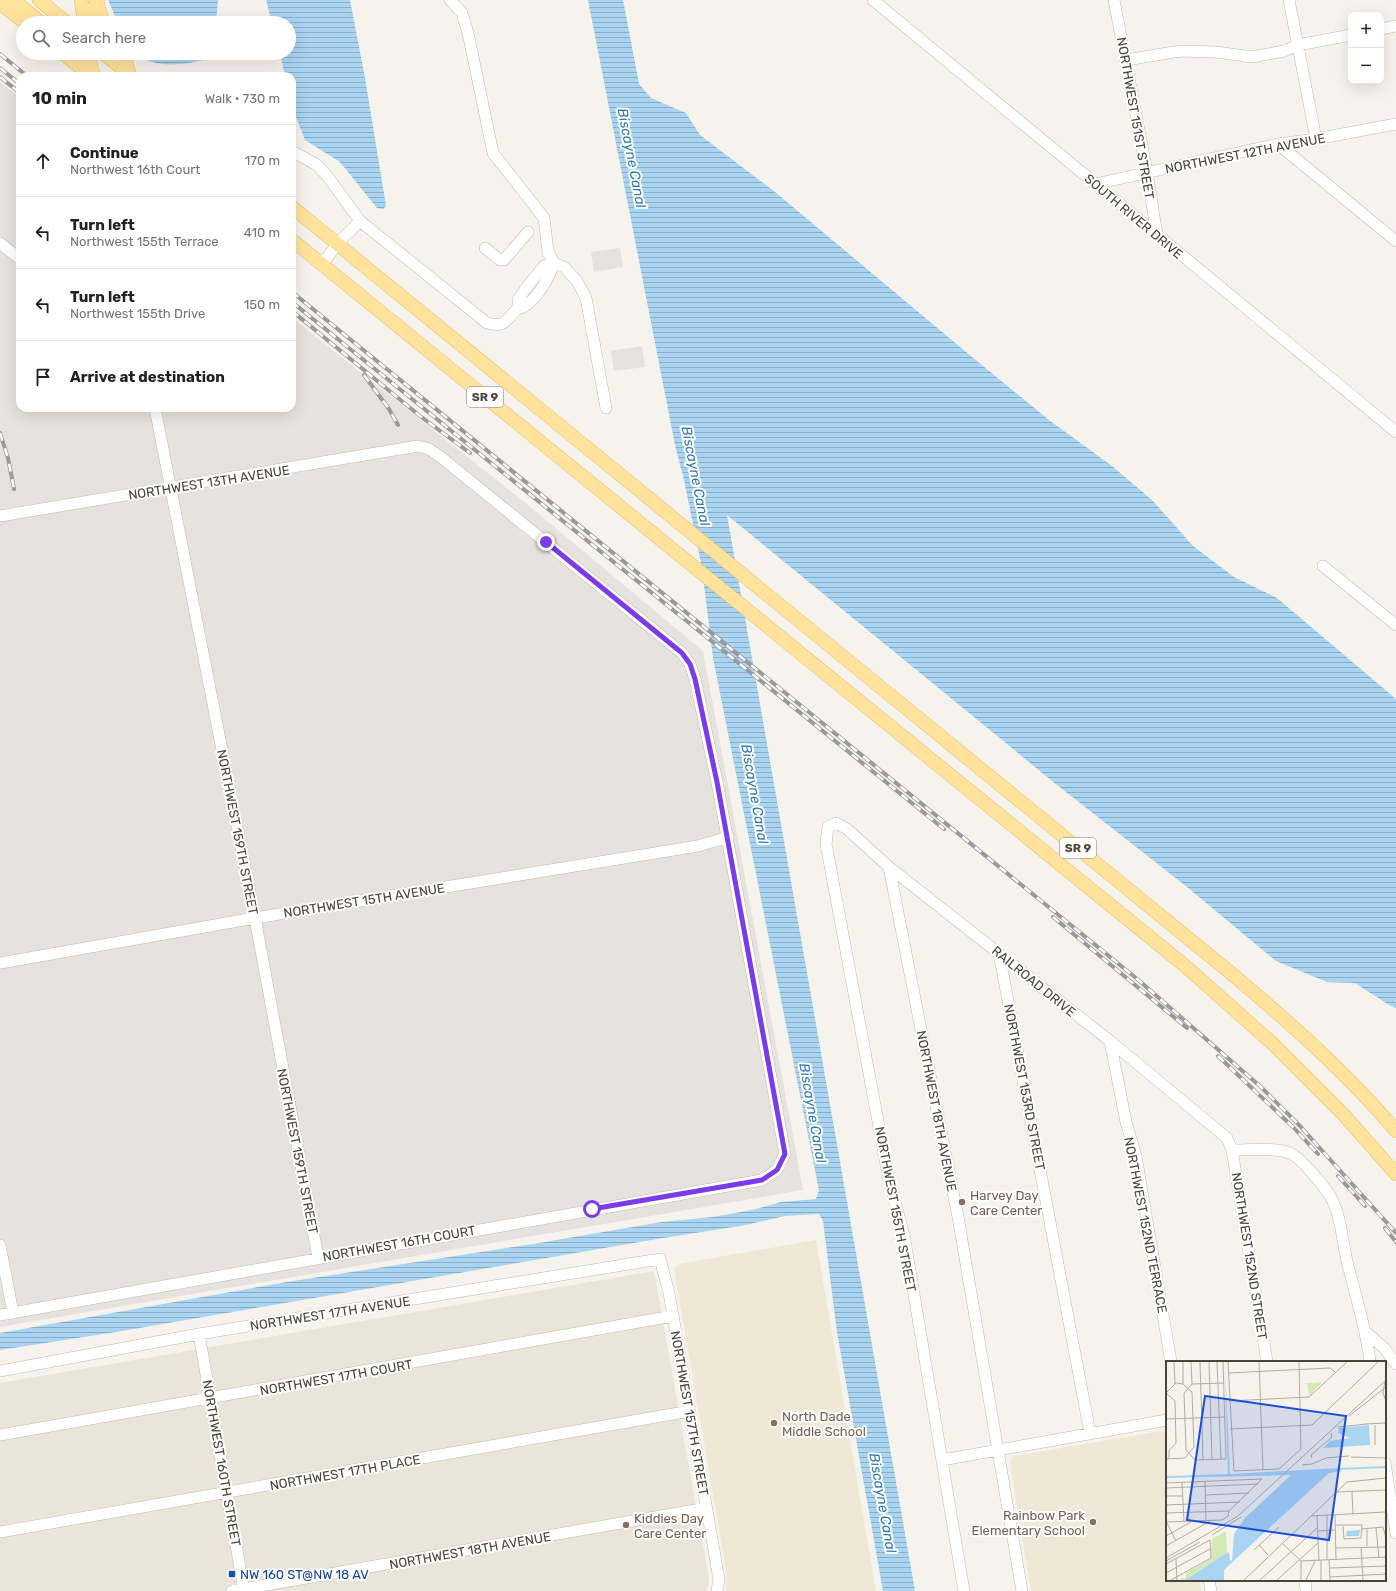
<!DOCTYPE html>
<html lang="en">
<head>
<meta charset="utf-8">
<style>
	body { margin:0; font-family:Rubik,sans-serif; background:#f6f6f6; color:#202124 }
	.controls { position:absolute; right:12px; top:12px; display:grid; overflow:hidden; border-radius:8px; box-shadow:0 4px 16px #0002 }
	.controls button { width:36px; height:36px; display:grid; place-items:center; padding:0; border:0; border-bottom:1px solid #e0e0e0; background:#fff; color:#202124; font:20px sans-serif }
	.stop { position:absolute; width:12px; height:12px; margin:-9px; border:3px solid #7c3aed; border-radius:50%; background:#fff }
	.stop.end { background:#7c3aed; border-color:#fff; box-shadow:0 1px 4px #0008 }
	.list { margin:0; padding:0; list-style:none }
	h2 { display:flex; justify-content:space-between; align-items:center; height:52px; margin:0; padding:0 16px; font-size:17px }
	h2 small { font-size:13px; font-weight:400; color:#757577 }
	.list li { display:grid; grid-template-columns:26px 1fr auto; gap:12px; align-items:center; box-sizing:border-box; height:72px; padding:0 16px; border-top:1px solid #e0e0e0 }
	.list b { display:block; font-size:15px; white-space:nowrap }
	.list p { margin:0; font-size:13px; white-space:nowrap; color:#757577 }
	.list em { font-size:13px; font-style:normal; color:#757577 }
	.icon { flex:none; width:22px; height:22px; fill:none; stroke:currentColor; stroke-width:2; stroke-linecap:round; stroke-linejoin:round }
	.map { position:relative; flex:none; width:1396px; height:1591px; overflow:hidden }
	.search { position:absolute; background:#fff; box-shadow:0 4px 16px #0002; left:16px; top:16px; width:280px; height:44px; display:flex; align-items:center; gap:10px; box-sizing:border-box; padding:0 14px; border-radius:22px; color:#757577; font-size:15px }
	.panel { position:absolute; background:#fff; box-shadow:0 4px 16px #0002; left:16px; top:72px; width:280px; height:340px; border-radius:12px }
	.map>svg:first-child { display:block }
	.residential { fill:#eae5da }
	.industrial { fill:#e6e2dd }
	.education { fill:#efe8d6 }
	.parking { fill:#e5e3e0 }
	.water { fill:url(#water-rules) }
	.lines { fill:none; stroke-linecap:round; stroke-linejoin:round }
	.minor-casing { stroke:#c2bbae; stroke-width:12 }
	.major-casing { stroke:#e6c16a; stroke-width:14 }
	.minor { stroke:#fff; stroke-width:11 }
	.major { stroke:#ffe39c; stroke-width:13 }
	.rail-casing { stroke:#9a9a9a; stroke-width:4 }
	.rail { stroke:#fff; stroke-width:2.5; stroke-dasharray:8; stroke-linecap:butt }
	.route { stroke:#7c3aed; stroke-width:5 }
	.education-dot { fill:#8d6e63; stroke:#fff; stroke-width:1.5 }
	.transit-dot { fill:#1a4fb4; stroke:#fff; stroke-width:1.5 }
	.labels { text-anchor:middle; stroke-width:4; stroke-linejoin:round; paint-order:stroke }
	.shield { fill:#fff; stroke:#817c74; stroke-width:1 }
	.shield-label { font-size:12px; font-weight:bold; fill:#4b4439 }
	.street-label { font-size:13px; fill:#4b4439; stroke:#fff }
	.education-label { font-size:13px; fill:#785e54; stroke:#fff; text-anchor:start }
	.transit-label { font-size:13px; fill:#164399; stroke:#fff; text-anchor:start }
	.water-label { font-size:14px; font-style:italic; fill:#2e7ab2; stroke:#fff }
	.inset-river { fill:none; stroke:#a9d4f2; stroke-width:2 }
	.inset-road { fill:none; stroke:#b2ada4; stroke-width:1 }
	.view { fill:#1d4ed8; fill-opacity:0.15; stroke:#1d4ed8; stroke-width:2 }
	.inset-edge { fill:none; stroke:#4b4439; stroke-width:2 }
</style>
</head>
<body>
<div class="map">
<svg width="1396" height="1591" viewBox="0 0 1396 1591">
	<defs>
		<pattern id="water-rules" width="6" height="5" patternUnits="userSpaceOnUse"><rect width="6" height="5" fill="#a9d4f2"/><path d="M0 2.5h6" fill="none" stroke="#8caec5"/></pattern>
	</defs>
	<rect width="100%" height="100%" fill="#f6f3ec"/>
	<!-- residential -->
	<path class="residential" d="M654,1271L709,1579L707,1591H0V1383Z"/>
	<!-- industrial -->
	<path class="industrial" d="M0,82L20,98V408H292V318L523,501L703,651L803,1190L0,1327Z"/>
	<!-- education -->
	<path class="education" d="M816,1240L876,1591H726L727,1575L674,1269L679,1264Z
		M1167,1430V1580H1200L1201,1591H1031L1010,1463L1011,1459L1014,1456Z"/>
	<!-- parking -->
	<path class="parking" d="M620,248L623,267L594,272L591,252Z
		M642,346L645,367L614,371L611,351Z"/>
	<!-- water -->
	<path class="water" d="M108,0H218L216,23H118Z
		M266,0H350L365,78L386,206L383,209L377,208L340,162L305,140L292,107V76H285L280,53H289V23H272Z
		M588,0H623L639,84L651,98L686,113L700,135L775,192L972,357L1049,420L1112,466L1153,501L1193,546L1234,577L1277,598L1396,699V1008L1389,1005L1355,983L1327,982L1276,961L1187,887L1057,785L727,515L915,1591H883L837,1332L823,1221L819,1214L785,1216L746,1225L657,1239L116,1332L0,1350V1333L287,1282L533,1244L662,1222L712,1217L752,1210L781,1202L816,1199L819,1190L713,658L702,568L684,480L675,445Z
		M137,53H208L203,60C183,65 152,69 137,53Z"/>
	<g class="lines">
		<defs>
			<path id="minor" d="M450,0L462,13L468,33L493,153L544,218L548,252L554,263L564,267L577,281L586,298L606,408
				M873,0L1396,432
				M1114,0L1147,172L1157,235
				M1289,0L1316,139
				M1381,29L1396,26
				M1126,60L1180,51L1216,52L1252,57L1284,51L1298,45L1351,35
				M1278,144L1396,241
				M292,151L317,165L328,177L360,221L487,323C505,328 505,321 517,309C520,307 523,308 525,306C539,296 549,278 554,263
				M1095,184L1278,144L1316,139L1396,124
				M0,243L20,259
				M485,248L500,260H504L528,232
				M319,262L327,258L337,244L360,221
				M519,308L518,300L526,288L544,266L554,263
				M155,408L255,918L318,1257
				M0,516L418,446L429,449L442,458L682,653L690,664L695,679L717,782L785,1154L777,1170L762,1180L0,1315
				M1323,566L1396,625
				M889,867L958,1217L1022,1591
				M999,953L1090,1433
				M0,963L255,918L698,846L728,837
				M1110,1041L1126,1122L1136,1156L1171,1362
				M1232,1150C1248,1150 1275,1147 1290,1153C1300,1157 1324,1186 1330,1196C1341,1214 1342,1240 1347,1261C1355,1295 1366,1326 1370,1362
				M0,1245L13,1313
				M1367,1333L1384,1348L1396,1364
				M199,1334L244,1591
				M0,1371L199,1334L660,1259L669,1293L719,1579L717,1591
				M0,1435L673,1316
				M942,1460L1167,1420
				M1385,1463L1396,1533
				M0,1532L690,1411
				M1209,1580L1211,1591
				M1305,1580L1306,1591
				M232,1591L707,1508
				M964,1591L904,1235L889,1180L826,844L828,827L836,823L847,829L889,867L1110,1041L1227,1138L1232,1150L1267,1362"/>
			<path id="major" d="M13,0L42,23
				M39,0L67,23
				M81,0L84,23
				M97,0L103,23
				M0,3L25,23
				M84,23L90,16L97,0
				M62,53L91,76
				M87,53L94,76
				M103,53L131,76
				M120,53L125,60L130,75
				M292,207L1232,974C1290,1023 1347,1073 1396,1131
				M292,240L1184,965L1272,1043L1344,1115L1396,1174"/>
		</defs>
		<!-- minor casing -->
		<use href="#minor" class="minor-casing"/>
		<!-- major casing -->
		<use href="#major" class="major-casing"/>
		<!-- minor -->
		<use href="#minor" class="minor"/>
		<!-- major -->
		<use href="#major" class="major"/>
		<defs>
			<path id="rail" d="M0,54L27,76
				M0,68L20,84
				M0,77L20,93
				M292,292L1136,978L1261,1087L1300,1126L1396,1233
				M292,302L944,829
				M292,311L420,416L470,453
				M364,375L389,409L398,425
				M0,433L8,458L14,489
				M1053,917L1187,1028
				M1218,1056L1293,1127L1318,1154
				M1338,1176L1365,1206
				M1385,1228L1396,1242"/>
		</defs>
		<!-- rail casing -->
		<use href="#rail" class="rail-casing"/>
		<!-- rail -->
		<use href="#rail" class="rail"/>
	</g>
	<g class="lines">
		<!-- route -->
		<path class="route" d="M546,542L682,653L690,664L695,679L717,782L785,1154L777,1170L762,1180L592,1209"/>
	</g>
	<!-- markers -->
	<g class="education-dot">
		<circle cx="962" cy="1202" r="4"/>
		<circle cx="774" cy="1423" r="4"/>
		<circle cx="1093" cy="1522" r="4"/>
		<circle cx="626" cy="1525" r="4"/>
	</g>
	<rect class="transit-dot" x="228" y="1570" width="8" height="8" rx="2"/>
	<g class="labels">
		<!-- shield labels -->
		<g class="shield">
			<rect x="467" y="387" width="36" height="20" rx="3"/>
			<rect x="1060" y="838" width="36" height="20" rx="3"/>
		</g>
		<g class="shield-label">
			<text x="485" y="401">SR 9</text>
			<text x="1078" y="852">SR 9</text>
		</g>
		<!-- street labels -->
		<g class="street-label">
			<text transform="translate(1136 118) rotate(80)" y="5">NORTHWEST 151ST STREET</text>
			<text transform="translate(1245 153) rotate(-11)" y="5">NORTHWEST 12TH AVENUE</text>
			<text transform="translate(1134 216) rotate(40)" y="5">SOUTH RIVER DRIVE</text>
			<text transform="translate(209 482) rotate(-9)" y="5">NORTHWEST 13TH AVENUE</text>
			<text transform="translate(238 832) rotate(79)" y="5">NORTHWEST 159TH STREET</text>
			<text transform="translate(364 900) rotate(-9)" y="5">NORTHWEST 15TH AVENUE</text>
			<text transform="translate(1034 981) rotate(39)" y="5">RAILROAD DRIVE</text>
			<text transform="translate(1025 1087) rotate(79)" y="5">NORTHWEST 153RD STREET</text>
			<text transform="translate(937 1111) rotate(79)" y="5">NORTHWEST 18TH AVENUE</text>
			<text transform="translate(298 1151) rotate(79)" y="5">NORTHWEST 159TH STREET</text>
			<text transform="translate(896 1209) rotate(79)" y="5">NORTHWEST 155TH STREET</text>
			<text transform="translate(1146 1225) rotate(79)" y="5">NORTHWEST 152ND TERRACE</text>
			<text transform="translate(399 1243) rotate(-10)" y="5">NORTHWEST 16TH COURT</text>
			<text transform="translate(1250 1256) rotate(81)" y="5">NORTHWEST 152ND STREET</text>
			<text transform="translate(330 1313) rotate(-9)" y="5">NORTHWEST 17TH AVENUE</text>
			<text transform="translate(336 1377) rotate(-10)" y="5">NORTHWEST 17TH COURT</text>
			<text transform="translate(690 1413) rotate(80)" y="5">NORTHWEST 157TH STREET</text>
			<text transform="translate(222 1463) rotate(80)" y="5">NORTHWEST 160TH STREET</text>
			<text transform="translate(345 1472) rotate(-10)" y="5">NORTHWEST 17TH PLACE</text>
			<text transform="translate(470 1550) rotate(-10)" y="5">NORTHWEST 18TH AVENUE</text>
		</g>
		<!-- education labels -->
		<g class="education-label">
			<text x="970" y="1200">Harvey Day<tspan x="970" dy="15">Care Center</tspan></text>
			<text x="782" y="1421">North Dade<tspan x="782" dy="15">Middle School</tspan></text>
			<text x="1085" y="1520" text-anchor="end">Rainbow Park<tspan x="1085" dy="15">Elementary School</tspan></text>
			<text x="634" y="1523">Kiddies Day<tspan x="634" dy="15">Care Center</tspan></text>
		</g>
		<!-- transit labels -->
		<g class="transit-label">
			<text x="240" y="1579">NW 160 ST@NW 18 AV</text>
		</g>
		<!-- water labels -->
		<g class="water-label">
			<text transform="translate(632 158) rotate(79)" y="5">Biscayne Canal</text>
			<text transform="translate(696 476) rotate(79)" y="5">Biscayne Canal</text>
			<text transform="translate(755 794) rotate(80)" y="5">Biscayne Canal</text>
			<text transform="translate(813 1113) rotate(80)" y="5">Biscayne Canal</text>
			<text transform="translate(883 1503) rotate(80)" y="5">Biscayne Canal</text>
		</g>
	</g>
	<!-- overview -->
	<g transform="translate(1166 1361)">
		<rect width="220" height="220" fill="#f6f3ec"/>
		<path d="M161,16L143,35L141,23H135L157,21Z" fill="#d2eab5"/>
		<path d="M60,170L61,192L19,219H15V217H20V212L45,198L46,178Z" fill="#d2eab5"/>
		<path d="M59,1L64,113L175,107V110L163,112L87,182L58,209V219H19L61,192L63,191L64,199L66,200L68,173L79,157L125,114L0,117V115L62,113ZM203,64L204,84L157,87L164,80L184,77L172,72L173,67ZM194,169L193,175H180L181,170Z" fill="#a9d4f2"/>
		<path class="inset-river" d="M173,108L220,106"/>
		<path class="inset-road" d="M8,1L9,23M17,1V23M25,1L26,23M34,1L37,99M43,1L46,99M51,1L55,98M57,1L60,98L29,99L20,89L18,32L26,23L58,22M62,1L68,110L113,108L135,88L133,1M93,1L97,109M62,12L164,7L169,11M219,20L217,32L220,40M0,32L10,22L17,23L26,31L28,86L19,97L0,98M0,32L9,40L10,82L3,90V98M63,40L143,36L181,1M0,53V78M183,55L220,26M0,58L59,56M199,63L220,62M209,64V84M172,66L201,63M64,68L146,64L212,1M185,96L220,97M146,97L145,94L166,76L165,72M136,104L146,103L160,97L183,95M16,121L18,160M39,121L40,160M0,122L96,118M0,127L92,123M171,131L220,129M186,131L187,153M39,134L83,132M0,135H17M0,144L74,141M63,150L96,118M0,152L63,150M151,154L153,200M161,154V199M169,154L170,199M145,155L220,151M0,161L56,159L62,155L63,150M1,162L10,180M169,164H196L195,177L178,178L177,165M201,167V185M210,167L213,197M196,168L217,166L220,177M152,170L169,169M46,174L75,156M0,175L25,161M116,182L135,200L220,196M93,184L102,194M0,185L44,160M195,186L197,219M170,187L220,186M88,189L113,166M0,197L72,155L220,19M10,198L11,219M155,199V219M163,199L164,219M0,200L34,181M135,200V219M0,203L44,179L45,197L5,219M164,207L220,205M0,212L44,188M164,216L220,213M78,219L181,121L220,117M94,219L151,167M111,219L152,182M140,219L149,200"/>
		<path class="view" d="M39,35L180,55L163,179L21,159Z"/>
		<rect width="220" height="220" class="inset-edge"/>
	</g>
</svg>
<div class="controls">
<button>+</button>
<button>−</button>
</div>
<div class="stop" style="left:592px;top:1209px"></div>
<div class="stop end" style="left:546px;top:542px"></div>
<div class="search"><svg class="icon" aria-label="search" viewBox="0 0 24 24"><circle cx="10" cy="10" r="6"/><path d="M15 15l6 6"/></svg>Search here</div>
<section class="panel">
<h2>10 min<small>Walk · 730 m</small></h2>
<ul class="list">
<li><svg class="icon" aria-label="ahead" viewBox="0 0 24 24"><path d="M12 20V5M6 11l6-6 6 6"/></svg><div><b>Continue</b><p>Northwest 16th Court</p></div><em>170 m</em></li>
<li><svg class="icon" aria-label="left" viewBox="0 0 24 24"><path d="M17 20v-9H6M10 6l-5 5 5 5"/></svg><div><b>Turn left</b><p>Northwest 155th Terrace</p></div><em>410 m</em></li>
<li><svg class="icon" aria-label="left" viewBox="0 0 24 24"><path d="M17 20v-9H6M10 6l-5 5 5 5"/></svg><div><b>Turn left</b><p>Northwest 155th Drive</p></div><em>150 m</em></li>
<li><svg class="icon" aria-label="arrive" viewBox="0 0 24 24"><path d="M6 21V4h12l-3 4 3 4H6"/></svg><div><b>Arrive at destination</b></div></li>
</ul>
</section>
</div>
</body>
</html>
